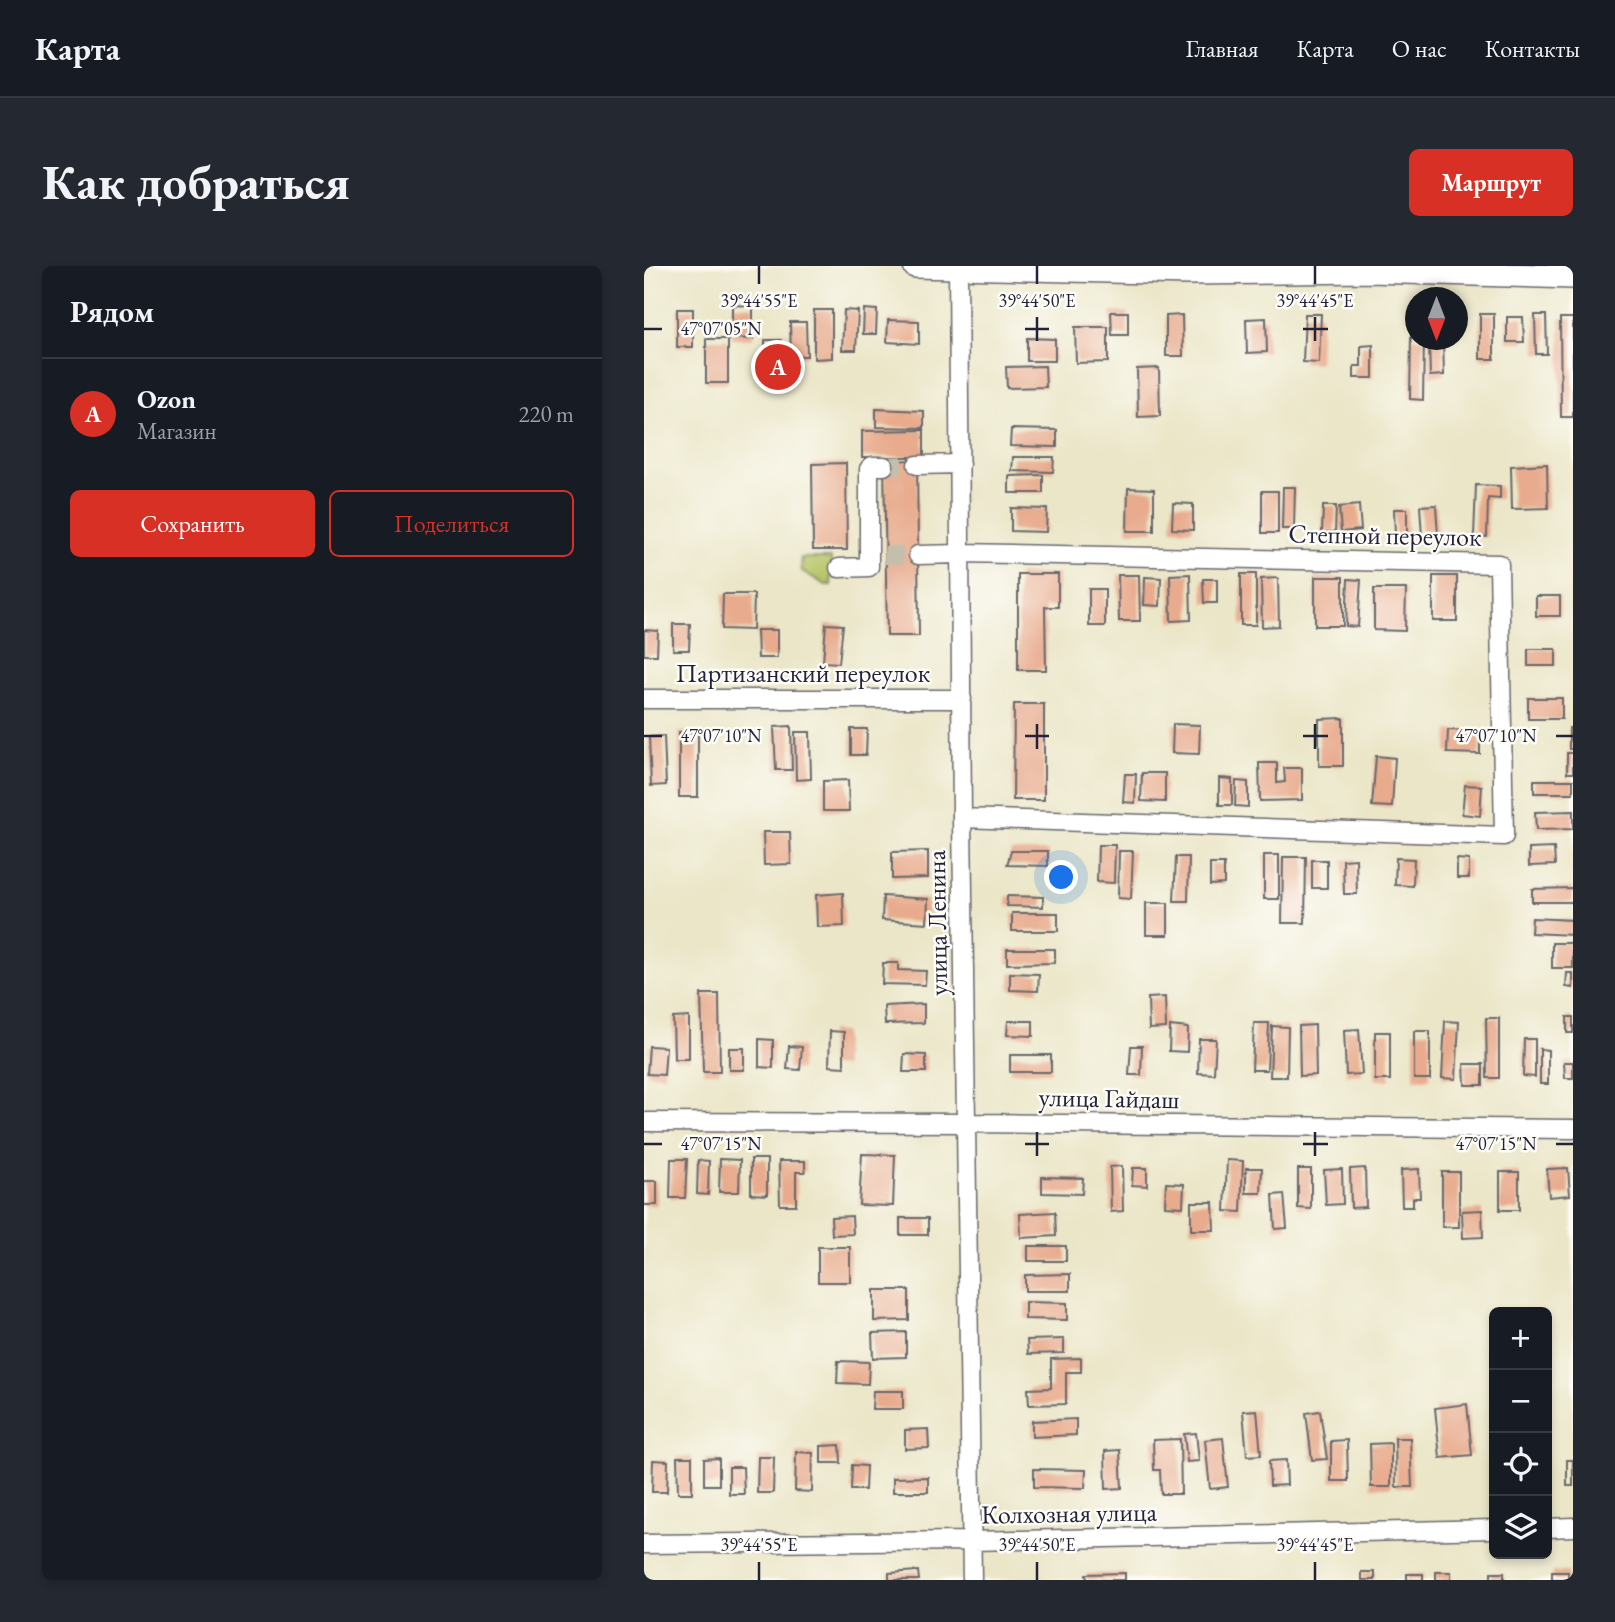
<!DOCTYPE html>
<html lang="ru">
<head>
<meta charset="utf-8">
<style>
	body { margin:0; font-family:"EB Garamond",serif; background:#242831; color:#f1f3f6 }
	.controls { position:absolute; right:21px; bottom:21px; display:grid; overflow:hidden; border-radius:10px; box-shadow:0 4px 10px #0003 }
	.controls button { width:63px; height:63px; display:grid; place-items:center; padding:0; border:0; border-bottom:2px solid #363941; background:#171b24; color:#f1f3f6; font:35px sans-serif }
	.compass { position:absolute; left:761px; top:21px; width:63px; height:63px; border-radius:50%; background:#171b24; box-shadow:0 4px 10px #0003; rotate:180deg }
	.you { position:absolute; left:418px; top:612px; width:24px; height:24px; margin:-18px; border:5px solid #fff; border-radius:50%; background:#1a73e8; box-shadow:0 0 0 10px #1a73e833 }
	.badge { display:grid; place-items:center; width:46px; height:46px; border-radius:50%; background:#d93025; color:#fff; font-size:23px; font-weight:700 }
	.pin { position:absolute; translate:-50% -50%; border:4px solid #fff; box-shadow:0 2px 7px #0006 }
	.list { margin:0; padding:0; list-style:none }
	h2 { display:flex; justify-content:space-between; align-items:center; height:91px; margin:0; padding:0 28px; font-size:30px }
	h2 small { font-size:23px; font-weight:400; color:#9ea1a6 }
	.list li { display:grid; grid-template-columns:46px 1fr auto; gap:21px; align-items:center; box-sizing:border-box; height:112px; padding:0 28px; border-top:2px solid #363941 }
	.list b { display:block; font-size:26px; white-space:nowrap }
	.list p { margin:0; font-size:23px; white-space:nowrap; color:#9ea1a6 }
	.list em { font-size:23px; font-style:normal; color:#9ea1a6 }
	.actions { display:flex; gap:14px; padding:21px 28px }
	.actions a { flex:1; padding:16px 0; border:2px solid #d93025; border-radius:10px; text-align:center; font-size:24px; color:#d93025 }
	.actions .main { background:#d93025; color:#fff }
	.icon { flex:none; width:38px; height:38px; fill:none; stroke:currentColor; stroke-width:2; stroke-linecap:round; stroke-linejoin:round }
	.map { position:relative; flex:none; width:929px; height:1314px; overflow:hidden; border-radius:10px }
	header { display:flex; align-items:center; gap:42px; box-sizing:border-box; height:98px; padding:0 35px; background:#171b24; border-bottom:2px solid #363941 }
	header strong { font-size:33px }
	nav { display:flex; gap:38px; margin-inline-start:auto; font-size:24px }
	.intro { display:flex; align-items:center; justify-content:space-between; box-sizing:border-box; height:168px; padding:0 42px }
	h1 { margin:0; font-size:49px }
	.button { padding:18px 32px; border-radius:10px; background:#d93025; color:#fff; font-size:24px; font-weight:700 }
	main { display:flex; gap:42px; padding:0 42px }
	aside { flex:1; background:#171b24; border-radius:10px; box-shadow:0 4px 10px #0003 }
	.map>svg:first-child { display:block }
	.green { fill:#b8c567; stroke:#6d7451; stroke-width:2 }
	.building { fill:#e8ab8d }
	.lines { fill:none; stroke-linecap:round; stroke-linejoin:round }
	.minor-tunnel { stroke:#c3bfac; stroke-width:18; stroke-dasharray:18 9; stroke-linecap:butt }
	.minor-casing { stroke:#68676c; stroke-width:21 }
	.major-casing { stroke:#68676c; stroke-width:26 }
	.minor { stroke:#fff; stroke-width:18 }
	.major { stroke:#fff; stroke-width:23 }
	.ticks { fill:none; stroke:#22223b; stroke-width:2.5 }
	.labels { text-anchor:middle; stroke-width:5; stroke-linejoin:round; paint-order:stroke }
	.street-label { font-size:26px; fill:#22223b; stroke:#fdfcf7 }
	.ticks-label { font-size:18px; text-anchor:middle; fill:#22223b; stroke:#fdfcf7; stroke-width:5; stroke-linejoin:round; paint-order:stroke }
</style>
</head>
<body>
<header>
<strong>Карта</strong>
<nav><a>Главная</a><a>Карта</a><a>О нас</a><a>Контакты</a></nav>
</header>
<div class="intro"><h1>Как добраться</h1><a class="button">Маршрут</a></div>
<main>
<aside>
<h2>Рядом<small></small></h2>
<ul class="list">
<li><span class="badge">A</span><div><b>Ozon</b><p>Магазин</p></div><em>220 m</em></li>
</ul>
<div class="actions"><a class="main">Сохранить</a><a>Поделиться</a></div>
</aside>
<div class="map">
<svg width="929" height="1314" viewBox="0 0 929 1314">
	<rect width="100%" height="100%" fill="#fdfcf7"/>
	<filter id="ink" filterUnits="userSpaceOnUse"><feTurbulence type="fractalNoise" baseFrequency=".0143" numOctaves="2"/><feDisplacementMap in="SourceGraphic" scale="14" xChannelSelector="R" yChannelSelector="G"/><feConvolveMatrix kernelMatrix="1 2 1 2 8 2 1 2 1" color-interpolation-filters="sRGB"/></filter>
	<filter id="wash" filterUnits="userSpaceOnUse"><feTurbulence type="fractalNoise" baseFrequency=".00686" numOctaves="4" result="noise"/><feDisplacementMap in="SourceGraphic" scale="28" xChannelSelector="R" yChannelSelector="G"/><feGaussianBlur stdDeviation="1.57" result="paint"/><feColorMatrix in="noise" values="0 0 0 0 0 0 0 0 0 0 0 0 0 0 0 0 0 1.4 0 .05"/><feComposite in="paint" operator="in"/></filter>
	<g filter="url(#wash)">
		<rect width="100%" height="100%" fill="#ebe6c8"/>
		<!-- green -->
		<path class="green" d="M157,292H187V319H182L158,305Z"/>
		<g id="blocks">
			<!-- building -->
			<path class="building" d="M88,39L109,40V73L88,72Z
				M33,43H49V81H33Z
				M220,43L233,44L232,68H219Z
				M170,44H188V92L170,93Z
				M200,44L214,45L212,84H198Z
				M467,46H484V69H468Z
				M661,48H677L675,97L659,96Z
				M836,48H850V93H836Z
				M538,49L539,90H522V50Z
				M891,49H902L903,88H892Z
				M863,51H879L880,76H863Z
				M622,52L623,86L603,87L602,53Z
				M916,52H929V151H917Z
				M244,54L275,55V78L243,76Z
				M146,56H162L163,90H147Z
				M431,61H464V96L432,97Z
				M767,71L780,74L779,134L766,133Z
				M383,72L411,73V95H383Z
				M62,73H84V117H62Z
				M121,74H137V109H121Z
				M785,74H799L800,109L786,110Z
				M729,79V112H710V100H717V80Z
				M401,100L402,121L363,122L362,101Z
				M515,102L516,150L494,151L493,103Z
				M232,143L280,145V162L232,161Z
				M367,163L413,164V181L366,180Z
				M280,164V191H218V165Z
				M369,191H410L409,206L368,205Z
				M273,194L275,370H243L240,195Z
				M202,197L203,284H169L168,198Z
				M903,198L904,242L868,243L867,200Z
				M399,209V227H365V210Z
				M832,219L856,220V233L844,232L843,271L830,270Z
				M639,221H651L650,263H638Z
				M484,222L510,223V265H483Z
				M618,225H634V267H618Z
				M529,237L549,238V264L528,263Z
				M715,239L717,264L697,266L695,241Z
				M792,239L794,270L778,271L776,240Z
				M679,240H692L691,266H678Z
				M367,242L403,243L402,266L367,265Z
				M750,243H763V269H751Z
				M374,308H414V341H401L402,404H374Z
				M546,308L547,354L527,355L526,309Z
				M597,308H612V359H597Z
				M474,309H495L496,355H475Z
				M789,310H813V355H789Z
				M501,311L517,312L516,340L500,339Z
				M671,311H699V360H671Z
				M634,312L635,360L618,361L617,313Z
				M559,313H573V337H560Z
				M704,313L717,314L714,361L702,360Z
				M445,323H461V360H445Z
				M730,323H762L761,365L730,364Z
				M79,328H110L109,364L78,363Z
				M892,330H916V350H892Z
				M29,358H46L45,384H29Z
				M182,358L199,359L195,397L179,396Z
				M0,364L14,365L13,389H0Z
				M113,364H133V392H114Z
				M884,383H912V400H884Z
				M884,432H918V453H884Z
				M370,438H400V534H369Z
				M699,452V500H675V453Z
				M529,458L556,459L555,488L528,487Z
				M147,460L148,504H132L130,461Z
				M925,462H929V483H925Z
				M207,463H223L222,489H207Z
				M804,464L836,465V488L803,487Z
				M35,466H54V531H35Z
				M151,466H166L167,513L152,514Z
				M20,470L22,519L7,520L5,471Z
				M923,487H929V507H923Z
				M732,490L751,492L748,541L728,540Z
				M615,497H633V517L641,516L640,502H658V534L616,535Z
				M498,507H521V536L497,535Z
				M481,508H492L491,537L479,536Z
				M575,512L588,513V539H575Z
				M204,514L205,545H179V515Z
				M890,514H929V527H890Z
				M592,515L604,516V541L591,540Z
				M821,519L838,520L836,550L818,548Z
				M929,545V563L892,564L891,546Z
				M119,566H146L147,598L120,599Z
				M454,579H471L470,617L453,616Z
				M910,582L911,599L885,600V583Z
				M284,585V612L248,613V586Z
				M367,585H404V600L363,599Z
				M475,585H489L487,633L474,632Z
				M620,589H635V633H620Z
				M532,591H545L544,635H530Z
				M639,591H662L661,657H638Z
				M752,592L770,593L769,620L751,619Z
				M712,593L713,628H700L699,594Z
				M813,593L825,594V612H813Z
				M668,594H683V622H668Z
				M566,598H580V618L566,619Z
				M929,622V636H888V623Z
				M199,627L200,660L173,661L172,629Z
				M239,630L284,633L283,657L238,654Z
				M363,630L399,631V641L363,640Z
				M502,637H524V669H502Z
				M368,647H414V665H368Z
				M888,652L929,654V669L887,667Z
				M908,677H929V702H908Z
				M363,683H411V697L363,698Z
				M239,697H254V704L282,705L281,719L238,718Z
				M366,707L395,708L394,725L366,724Z
				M923,707H929V722L922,721Z
				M57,728H75L76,806H59Z
				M521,731L522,762L505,763L504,732Z
				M280,738V757L241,758L240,740Z
				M45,751V793H30L29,752Z
				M923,751H929V767H923Z
				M842,752H855V812H843Z
				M364,755H389V770L363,769Z
				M801,755L815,756L812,813L798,812Z
				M610,757H625L623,804H608Z
				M671,759L672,809L656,810L655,760Z
				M526,760L544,762L543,786L525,785Z
				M628,760L644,761L643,811H626Z
				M715,763L718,808L702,809L700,764Z
				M186,765L200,766V801L185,800Z
				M770,765H786V813H770Z
				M731,766H746V814H731Z
				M115,773L129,774V802L115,801Z
				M555,773H572L570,808L554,807Z
				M880,773H891V811L879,810Z
				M5,780L22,781L20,809L3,808Z
				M145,780L158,781L156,804L143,803Z
				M487,780H498L497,809H485Z
				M85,782H100V804H85Z
				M896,783L904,784V818H896Z
				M260,788L282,789V806H259Z
				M366,789H407V806H366Z
				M920,796H929V812H921Z
				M820,798H839V819H821Z
				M218,888L251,889L249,940L215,939Z
				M27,893H43L41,932H26Z
				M76,893L96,894L95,926H75Z
				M107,893H123V929L107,928Z
				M54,894L65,895L64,929L53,928Z
				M583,894L599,895L597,946L581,945Z
				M135,895H161V906H152V939H136Z
				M478,900L479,945L467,946L466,901Z
				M489,902H503V920L488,919Z
				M602,902H618L617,927H602Z
				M721,902L722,941L707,942L706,903Z
				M924,902L926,929L905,931L903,903Z
				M654,903H667V943L654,942Z
				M698,903L699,938L682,939L680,904Z
				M775,903L776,932H769V941H758L757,904Z
				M798,906H815V961H798Z
				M856,906H875V944H856Z
				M398,911L439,912L438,928L398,927Z
				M0,915H13V939H0Z
				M522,917L540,918L539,941L521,940Z
				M640,928L643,962L631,963L629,929Z
				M547,936H569L570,964H547Z
				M838,944L839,971L819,972L818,945Z
				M411,946L412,970L377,972L376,948Z
				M208,950L209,968L188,969L187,951Z
				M256,952H284V969H256Z
				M384,980H422V995H384Z
				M174,981H206V1016H174Z
				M426,1008V1025H381V1009Z
				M230,1024H265V1054L230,1055Z
				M381,1036L423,1037V1054L381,1053Z
				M262,1066V1091L229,1092L228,1067Z
				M420,1073V1087L384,1088L383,1074Z
				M437,1092V1106H422V1138L385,1139L384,1123L407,1122V1093Z
				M194,1095L225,1096L224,1118L193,1117Z
				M229,1125H259V1143H228Z
				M823,1138L828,1189L796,1192L791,1142Z
				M613,1144L617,1189L603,1190L599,1145Z
				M676,1145L683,1193L668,1194L662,1147Z
				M432,1153V1169L388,1171V1155Z
				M284,1163L285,1182L261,1183V1164Z
				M552,1167L555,1195L543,1196L540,1168Z
				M579,1172L584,1221L566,1223L561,1174Z
				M751,1172H766L768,1221H752Z
				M536,1173L537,1228H517L516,1204H510L509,1174Z
				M703,1174L704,1215H687V1175Z
				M747,1177V1221H727L726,1178Z
				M196,1179L197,1197H177V1180Z
				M476,1184L478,1222L462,1223L461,1185Z
				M152,1186L169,1187L168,1226L151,1225Z
				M33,1191H48V1227H34Z
				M114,1191H130L129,1227H113Z
				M75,1192V1219H60V1193Z
				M9,1194L24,1195L23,1226H8Z
				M642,1194L643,1219L626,1220L625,1195Z
				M923,1194H929V1220H923Z
				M208,1199L222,1200L221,1224H207Z
				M85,1201H99L100,1228H85Z
				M390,1203L442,1204L441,1222L390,1221Z
				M284,1211V1226H249V1212Z
				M274,1305L275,1314H245V1307Z
				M718,1306H731V1314H718Z
				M792,1306H807V1314H792Z
				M908,1306H924V1314H908Z
				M481,1307V1314H443L442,1308Z
				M847,1307H860V1314H847Z
				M763,1308H779V1314H763Z"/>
		</g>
	</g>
	<g filter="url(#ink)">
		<use href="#blocks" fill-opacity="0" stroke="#68676c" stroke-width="2"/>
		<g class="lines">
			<!-- minor-tunnel -->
			<path class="minor-tunnel" d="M240,200L273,199
				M241,289H274"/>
			<defs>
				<path id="minor" d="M314,0L318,552L328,1314
					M273,199L316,198
					M316,287L855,298L860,570L318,552
					M274,289L316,288
					M195,302L225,301V203L228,200H240
					M0,433H318
					M0,856L321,857L929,863
					M903,1262L929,1261
					M0,1278L328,1275L850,1263"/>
				<path id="major" d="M271,0L545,7L725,5L929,11"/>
			</defs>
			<!-- minor casing -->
			<use href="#minor" class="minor-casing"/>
			<!-- major casing -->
			<use href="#major" class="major-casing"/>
			<!-- minor -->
			<use href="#minor" class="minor"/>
			<!-- major -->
			<use href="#major" class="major"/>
		</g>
	</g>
	<!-- ticks -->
	<path class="ticks" d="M115,0V18M393,0V18M671,0V18M393,51V75M671,51V75M0,63H18M381,63H405M659,63H684M393,458V483M671,458V483M0,470H18M381,470H405M659,470H684M912,470H929M393,866V890M671,866V890M0,878H18M381,878H405M659,878H684M912,878H929M115,1296V1314M393,1296V1314M671,1296V1314"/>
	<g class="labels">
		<!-- street labels -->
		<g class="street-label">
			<text transform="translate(741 269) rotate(1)" y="9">Степной переулок</text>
			<text x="159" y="416">Партизанский переулок</text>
			<text transform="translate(293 657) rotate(-91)" y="9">улица Ленина</text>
			<text transform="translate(465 832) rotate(1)" y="9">улица Гайдаш</text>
			<text transform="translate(425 1247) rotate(-1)" y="9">Колхозная улица</text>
		</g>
	</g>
	<g class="ticks-label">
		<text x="115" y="41">39°44'55"E</text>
		<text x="393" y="41">39°44'50"E</text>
		<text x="671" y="41">39°44'45"E</text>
		<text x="77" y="69">47°07'05"N</text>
		<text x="852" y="476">47°07'10"N</text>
		<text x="77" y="476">47°07'10"N</text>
		<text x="852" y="884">47°07'15"N</text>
		<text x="77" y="884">47°07'15"N</text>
		<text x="115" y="1285">39°44'55"E</text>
		<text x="393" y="1285">39°44'50"E</text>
		<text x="671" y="1285">39°44'45"E</text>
	</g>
</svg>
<div class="controls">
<button>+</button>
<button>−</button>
<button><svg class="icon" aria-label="locate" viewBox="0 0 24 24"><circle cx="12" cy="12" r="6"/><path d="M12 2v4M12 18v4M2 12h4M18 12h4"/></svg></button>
<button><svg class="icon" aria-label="layers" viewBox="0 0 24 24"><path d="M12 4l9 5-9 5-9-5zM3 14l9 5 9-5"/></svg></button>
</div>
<svg class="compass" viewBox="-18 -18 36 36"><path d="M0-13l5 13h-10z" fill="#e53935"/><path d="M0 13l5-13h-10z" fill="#9ea1a6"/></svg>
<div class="you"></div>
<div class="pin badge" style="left:134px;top:101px">A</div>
</div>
</main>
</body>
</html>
